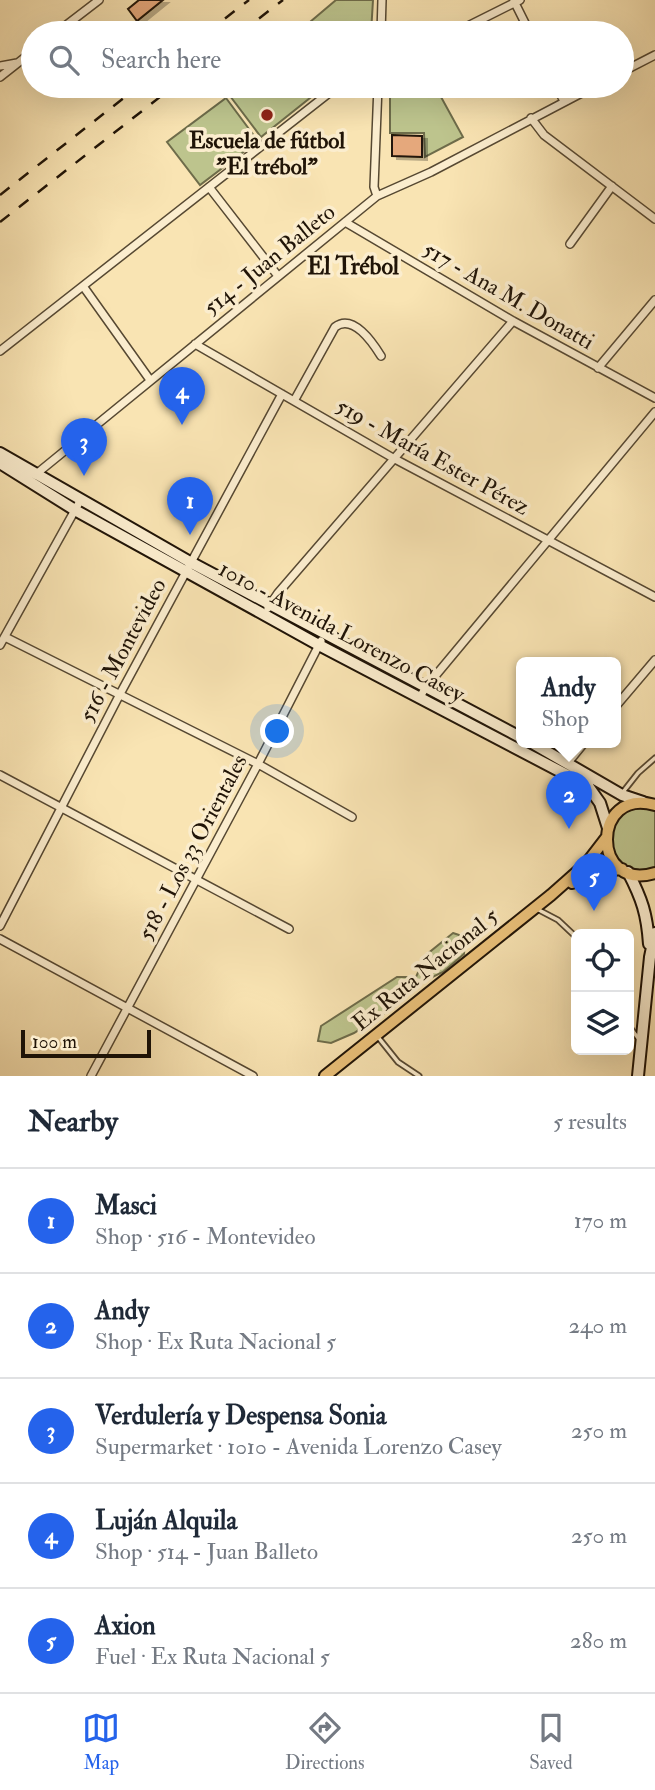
<!DOCTYPE html>
<html lang="en">
<head>
<meta charset="utf-8">
<style>
	body { margin:0; font-family:"IM FELL Double Pica",serif; background:#f6f6f7; color:#1f2937 }
	.controls { position:absolute; right:21px; bottom:21px; display:grid; overflow:hidden; border-radius:10px; box-shadow:0 7px 28px #0002 }
	.controls button { width:63px; height:63px; display:grid; place-items:center; padding:0; border:0; border-bottom:2px solid #e0e1e3; background:#fff; color:#1f2937; font:35px sans-serif }
	.scale { position:absolute; left:21px; bottom:18px; width:130px; box-sizing:border-box; padding-left:7px; border:4px solid #201407; border-top:0; font-size:19px; line-height:24px; white-space:nowrap; color:#201407; -webkit-text-stroke:5px #fbedce; paint-order:stroke }
	.you { position:absolute; left:278px; top:732px; width:24px; height:24px; margin:-18px; border:5px solid #fff; border-radius:50%; background:#1a73e8; box-shadow:0 0 0 10px #1a73e833 }
	.badge { display:grid; place-items:center; width:46px; height:46px; border-radius:50%; background:#2563eb; color:#fff; font-size:23px; font-weight:700 }
	.pin { position:absolute; translate:-50% -58px; filter:drop-shadow(0 2px 4px #0008) }
	.pin::after { content:''; position:absolute; top:37px; width:24px; height:21px; background:inherit; clip-path:polygon(0 0,100% 0,50% 100%) }
	.popup { position:absolute; left:516px; top:657px; width:105px; height:91px; box-sizing:border-box; display:grid; place-content:center; border-radius:10px; background:#fff; filter:drop-shadow(0 2px 5px #0005); font-size:23px; white-space:nowrap; color:#747a83 }
	.popup b { font-size:26px; color:#1f2937 }
	.popup::after { content:''; position:absolute; left:50%; top:100%; margin-left:-14px; border:14px solid transparent; border-top-color:#fff }
	.list { margin:0; padding:0; list-style:none }
	h2 { display:flex; justify-content:space-between; align-items:center; height:91px; margin:0; padding:0 28px; font-size:30px }
	h2 small { font-size:23px; font-weight:400; color:#747a83 }
	.list li { display:grid; grid-template-columns:46px 1fr auto; gap:21px; align-items:center; box-sizing:border-box; height:105px; padding:0 28px; border-top:2px solid #e0e1e3 }
	.list b { display:block; font-size:26px; white-space:nowrap }
	.list p { margin:0; font-size:23px; white-space:nowrap; color:#747a83 }
	.list em { font-size:23px; font-style:normal; color:#747a83 }
	.icon { flex:none; width:38px; height:38px; fill:none; stroke:currentColor; stroke-width:2; stroke-linecap:round; stroke-linejoin:round }
	.map { position:relative; flex:none; width:655px; height:1076px; overflow:hidden }
	.search { position:absolute; background:#fff; box-shadow:0 7px 28px #0002; left:21px; right:21px; top:21px; height:77px; display:flex; align-items:center; gap:18px; box-sizing:border-box; padding:0 24px; border-radius:38px; color:#747a83; font-size:26px }
	.sheet { height:616px; background:#fff }
	nav { display:flex; justify-content:space-around; align-items:center; box-sizing:border-box; height:98px; border-top:2px solid #e0e1e3; background:#fff; font-size:19px; color:#747a83 }
	nav a { display:grid; justify-items:center; gap:4px }
	nav .on { color:#2563eb }
	.map>svg:first-child { display:block }
	.green { fill:#bdc48d; stroke:#6e6c4a; stroke-width:2 }
	.building { fill:#e5a87b; stroke:#201407; stroke-width:2; filter:url(#shadow) }
	.lines { fill:none; stroke-linecap:round; stroke-linejoin:round }
	.lane-casing { stroke:#564832; stroke-width:7 }
	.street-casing { stroke:#564832; stroke-width:10 }
	.secondary-casing { stroke:#201407; stroke-width:14 }
	.primary-casing { stroke:#201407; stroke-width:14 }
	.lane { stroke:#fbedce; stroke-width:3.5 }
	.street { stroke:#fbedce; stroke-width:7 }
	.secondary { stroke:#fbedce; stroke-width:10 }
	.primary { stroke:#ecc27a; stroke-width:10 }
	.rail { stroke:#201407; stroke-width:2.5; stroke-dasharray:12 12; stroke-linecap:butt }
	.poi-dot { fill:#8f2418; stroke:#fbedce; stroke-width:2.5 }
	.labels { text-anchor:middle; stroke-width:7; stroke-linejoin:round; paint-order:stroke }
	.poi-label { font-size:23px; font-weight:bold; fill:#201407; stroke:#fbedce }
	.street-label { font-size:23px; fill:#201407; stroke:#fbedce }
	.neighbourhood-label { font-size:24px; font-weight:bold; fill:#201407; stroke:#fbedce }
</style>
</head>
<body>
<div class="map">
<svg width="655" height="1076" viewBox="0 0 655 1076">
	<defs>
		<filter id="shadow"><feDropShadow dx="5" dy="3" stdDeviation="0" flood-color="#0004"/></filter>
	</defs>
	<rect width="100%" height="100%" fill="#f9e4b3"/>
	<filter id="stains"><feTurbulence type="fractalNoise" baseFrequency=".00286" numOctaves="4"/><feColorMatrix values="0 0 0 0 .2 0 0 0 0 .09 0 0 0 0 .02 0 0 0 .5 -.17"/></filter>
	<radialGradient id="worn" r=".72"><stop offset=".6" stop-color="#630" stop-opacity="0"/><stop offset="1" stop-color="#630" stop-opacity=".3"/></radialGradient>
	<!-- green -->
	<path class="green" d="M336,0H373L371,33H297Z
		M234,86H325L261,137L227,92Z
		M390,86H435L463,137L425,157L424,133H390Z
		M226,98L258,141L200,185L167,142Z
		M633,808L655,809V869C611,879 593,827 633,808Z
		M453,933L465,937L464,954L443,972L422,982L394,1007L354,1033L331,1043L318,1041L321,1026L397,977H416L426,955Z"/>
	<!-- building -->
	<path class="building" d="M139,0H163L137,21L128,9Z
		M392,135L422,136V157L392,156Z"/>
	<g class="lines">
		<defs>
			<path id="lane" d="M623,792L638,773L655,758
				M537,909L558,920L576,937
				M629,1026L638,1038
				M378,1037L398,1062L419,1076"/>
			<path id="street" d="M514,1L530,33
				M56,33L99,0
				M381,33L382,0
				M454,33L520,0
				M0,66L17,63
				M622,72L655,55
				M0,77L33,51
				M556,86L564,101
				M531,118L544,135L655,219
				M209,187L278,276
				M377,196L374,187L378,86
				M345,222L513,321L655,398
				M570,244L612,186
				M83,286L150,380
				M195,344L393,458L655,597
				M0,351L338,86
				M598,368L655,300
				M294,401L335,327C353,313 373,343 381,356
				M35,475L377,196L431,172L595,86
				M268,608L278,593L513,321
				M5,637L258,764L352,817
				M0,645L80,501
				M420,697L426,687L655,412
				M616,706L655,660
				M567,764L584,743
				M0,775L289,929
				M0,926L120,694L282,394
				M0,939L253,1076
				M91,1076L258,764L321,641"/>
			<path id="secondary" d="M0,453L190,562L522,738
				M0,463L75,510L319,645L588,786L600,803L608,828
				M532,743L622,795L643,802
				M628,872C642,899 647,914 649,944
				M638,1076L650,957L655,933"/>
			<path id="primary" d="M655,805C591,786 591,893 655,873
				M572,883L593,872L622,869
				M325,1076L551,895L586,864L606,838"/>
		</defs>
		<!-- lane casing -->
		<use href="#lane" class="lane-casing"/>
		<!-- street casing -->
		<use href="#street" class="street-casing"/>
		<!-- secondary casing -->
		<use href="#secondary" class="secondary-casing"/>
		<!-- primary casing -->
		<use href="#primary" class="primary-casing"/>
		<!-- lane -->
		<use href="#lane" class="lane"/>
		<!-- street -->
		<use href="#street" class="street"/>
		<!-- secondary -->
		<use href="#secondary" class="secondary"/>
		<!-- primary -->
		<use href="#primary" class="primary"/>
		<!-- rail -->
		<path class="rail" d="M206,33L249,0
			M240,33L283,0
			M0,195L139,86
			M0,222L174,86"/>
	</g>
	<!-- markers -->
	<circle class="poi-dot" cx="267" cy="115" r="7"/>
	<g class="labels">
		<!-- poi labels -->
		<g class="poi-label">
			<text x="267" y="148">Escuela de fútbol<tspan x="267" dy="26">"El trébol"</tspan></text>
		</g>
		<!-- street labels -->
		<g class="street-label">
			<text transform="translate(269 259) rotate(-39)" y="8">514 - Juan Balleto</text>
			<text transform="translate(509 295) rotate(30)" y="8">517 - Ana M. Donatti</text>
			<text transform="translate(433 456) rotate(29)" y="8">519 - María Ester Pérez</text>
			<text transform="translate(342 631) rotate(28)" y="8">1010 - Avenida Lorenzo Casey</text>
			<text transform="translate(122 650) rotate(-62)" y="8">516 - Montevideo</text>
			<text transform="translate(192 847) rotate(-62)" y="8">518 - Los 33 Orientales</text>
			<text transform="translate(425 969) rotate(-39)" y="8">Ex Ruta Nacional 5</text>
		</g>
		<!-- neighbourhood labels -->
		<g class="neighbourhood-label">
			<text x="353" y="274">El Trébol</text>
		</g>
	</g>
	<rect width="100%" height="100%" filter="url(#stains)"/>
	<rect width="100%" height="100%" fill="url(#worn)"/>
</svg>
<div class="controls">
<button><svg class="icon" aria-label="locate" viewBox="0 0 24 24"><circle cx="12" cy="12" r="6"/><path d="M12 2v4M12 18v4M2 12h4M18 12h4"/></svg></button>
<button><svg class="icon" aria-label="layers" viewBox="0 0 24 24"><path d="M12 4l9 5-9 5-9-5zM3 14l9 5 9-5"/></svg></button>
</div>
<div class="scale">100 m</div>
<div class="you"></div>
<div class="pin badge" style="left:190px;top:535px">1</div>
<div class="pin badge" style="left:569px;top:829px">2</div>
<div class="popup"><b>Andy</b>Shop</div>
<div class="pin badge" style="left:84px;top:476px">3</div>
<div class="pin badge" style="left:182px;top:425px">4</div>
<div class="pin badge" style="left:594px;top:911px">5</div>
<div class="search"><svg class="icon" aria-label="search" viewBox="0 0 24 24"><circle cx="10" cy="10" r="6"/><path d="M15 15l6 6"/></svg>Search here</div>
</div>
<section class="sheet">
<h2>Nearby<small>5 results</small></h2>
<ul class="list">
<li><span class="badge">1</span><div><b>Masci</b><p>Shop · 516 - Montevideo</p></div><em>170 m</em></li>
<li><span class="badge">2</span><div><b>Andy</b><p>Shop · Ex Ruta Nacional 5</p></div><em>240 m</em></li>
<li><span class="badge">3</span><div><b>Verdulería y Despensa Sonia</b><p>Supermarket · 1010 - Avenida Lorenzo Casey</p></div><em>250 m</em></li>
<li><span class="badge">4</span><div><b>Luján Alquila</b><p>Shop · 514 - Juan Balleto</p></div><em>250 m</em></li>
<li><span class="badge">5</span><div><b>Axion</b><p>Fuel · Ex Ruta Nacional 5</p></div><em>280 m</em></li>
</ul>
</section>
<nav>
<a class="on"><svg class="icon" aria-label="map" viewBox="0 0 24 24"><path d="M3 6l6-2 6 2 6-2v14l-6 2-6-2-6 2zM9 4v14M15 6v14"/></svg>Map</a>
<a><svg class="icon" aria-label="directions" viewBox="0 0 24 24"><path d="M12 3l9 9-9 9-9-9zM9 14v-3h6M13 9l2 2-2 2"/></svg>Directions</a>
<a><svg class="icon" aria-label="saved" viewBox="0 0 24 24"><path d="M7 4h10v16l-5-4-5 4z"/></svg>Saved</a>
</nav>
</body>
</html>
